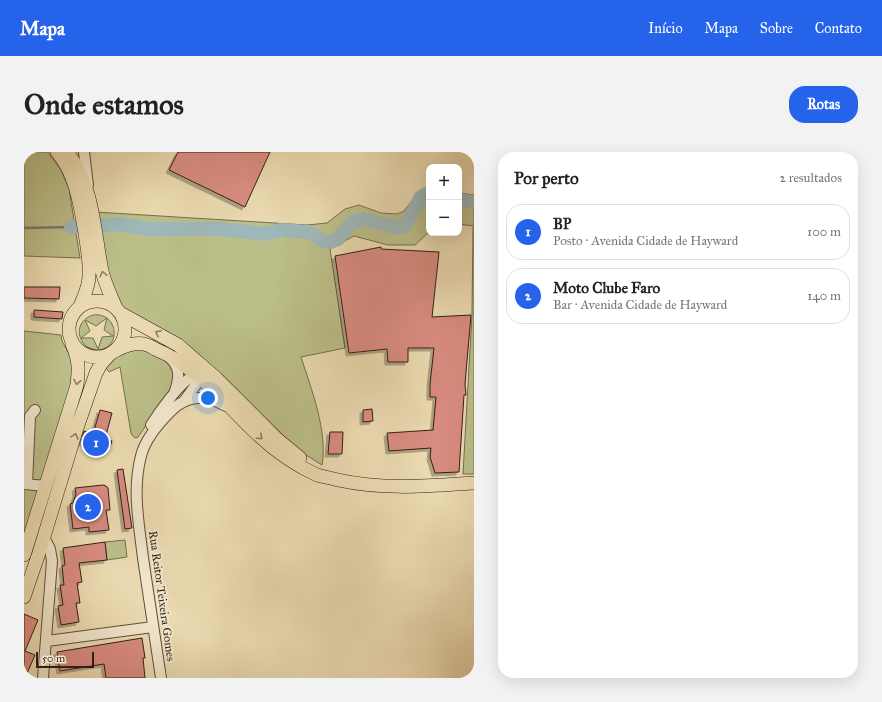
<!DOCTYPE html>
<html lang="pt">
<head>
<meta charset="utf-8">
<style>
	body { margin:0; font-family:"IM FELL Great Primer",serif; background:#f2f2f2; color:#222 }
	.controls { position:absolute; right:12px; top:12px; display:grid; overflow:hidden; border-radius:8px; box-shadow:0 4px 16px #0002 }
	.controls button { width:36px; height:36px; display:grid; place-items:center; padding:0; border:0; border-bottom:1px solid #e0e0e0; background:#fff; color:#222; font:20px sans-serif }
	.scale { position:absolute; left:12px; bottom:10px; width:58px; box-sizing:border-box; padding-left:4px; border:2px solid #321f18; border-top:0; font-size:11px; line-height:14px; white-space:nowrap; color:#321f18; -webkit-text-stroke:3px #f1e6cc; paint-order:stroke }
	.you { position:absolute; left:184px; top:246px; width:14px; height:14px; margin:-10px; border:3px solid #fff; border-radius:50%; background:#1a73e8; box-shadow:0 0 0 6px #1a73e833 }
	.badge { display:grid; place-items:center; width:26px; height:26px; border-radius:50%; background:#2563eb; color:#fff; font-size:13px; font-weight:700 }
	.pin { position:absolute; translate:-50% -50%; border:2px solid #fff; box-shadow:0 1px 4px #0006 }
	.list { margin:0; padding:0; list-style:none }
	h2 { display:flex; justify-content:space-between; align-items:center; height:52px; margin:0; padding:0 16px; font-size:17px }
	h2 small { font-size:13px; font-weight:400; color:#767676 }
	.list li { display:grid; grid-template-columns:26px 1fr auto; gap:12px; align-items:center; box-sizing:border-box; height:56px; margin:0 8px 8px; padding:0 8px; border:1px solid #e0e0e0; border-radius:16px }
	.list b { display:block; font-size:15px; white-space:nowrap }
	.list p { margin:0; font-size:13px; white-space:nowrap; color:#767676 }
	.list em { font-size:13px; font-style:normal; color:#767676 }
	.map { position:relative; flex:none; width:450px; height:526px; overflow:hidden; border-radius:16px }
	header { display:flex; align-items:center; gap:24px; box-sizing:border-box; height:56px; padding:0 20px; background:#2563eb; color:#fff }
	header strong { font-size:19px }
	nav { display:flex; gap:22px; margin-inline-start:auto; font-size:14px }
	.intro { display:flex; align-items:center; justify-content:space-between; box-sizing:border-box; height:96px; padding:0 24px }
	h1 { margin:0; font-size:28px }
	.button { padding:10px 18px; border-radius:16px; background:#2563eb; color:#fff; font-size:14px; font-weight:700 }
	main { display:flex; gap:24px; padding:0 24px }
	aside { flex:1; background:#fff; border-radius:16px; box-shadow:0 4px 16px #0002 }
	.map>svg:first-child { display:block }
	.green { fill:#bbbe88; stroke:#766e50; fill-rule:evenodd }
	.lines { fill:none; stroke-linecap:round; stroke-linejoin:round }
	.stream { stroke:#737a78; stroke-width:2.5 }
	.river { stroke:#9eb7b8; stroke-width:14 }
	.building { fill:#d88b7f; stroke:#321f18; filter:url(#shadow) }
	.minor-casing { stroke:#604e3e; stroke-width:12 }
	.major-casing { stroke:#321f18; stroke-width:14 }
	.minor { stroke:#f1e6cc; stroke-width:10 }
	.major { stroke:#ead9b0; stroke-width:13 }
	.oneway { stroke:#8e7c64 }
	.labels { text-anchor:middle; stroke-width:4; stroke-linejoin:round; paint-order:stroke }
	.street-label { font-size:12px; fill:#321f18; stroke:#f1e6cc }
</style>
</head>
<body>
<header>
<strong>Mapa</strong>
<nav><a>Início</a><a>Mapa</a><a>Sobre</a><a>Contato</a></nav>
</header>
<div class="intro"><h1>Onde estamos</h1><a class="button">Rotas</a></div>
<main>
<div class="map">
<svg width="450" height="526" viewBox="0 0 450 526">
	<defs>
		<filter id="shadow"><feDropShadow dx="-3" dy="3" stdDeviation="0" flood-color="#0004"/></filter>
	</defs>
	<rect width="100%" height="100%" fill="#ead9b0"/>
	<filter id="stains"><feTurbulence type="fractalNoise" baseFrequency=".005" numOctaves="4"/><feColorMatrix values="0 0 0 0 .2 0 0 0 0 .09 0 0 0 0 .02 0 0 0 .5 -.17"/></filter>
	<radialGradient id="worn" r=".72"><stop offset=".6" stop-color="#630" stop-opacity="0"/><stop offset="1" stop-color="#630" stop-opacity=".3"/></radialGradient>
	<!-- green -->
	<path class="green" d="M0,0H24L37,18L45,37L56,106L0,104Z
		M405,37V80L391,93H364L330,84L306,97L321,196L277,205C287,236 304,280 298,313L274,298L178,205L163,192L148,183L101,157L96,152L87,135L71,60L283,73L303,71L321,57L335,53L357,61L373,62L380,59L393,42Z
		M435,41L450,43V322H439L448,162L449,74L435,72Z
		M69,163C94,160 98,195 75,198C70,198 64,196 61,193C56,188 54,181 56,175C58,169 63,165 69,163ZM83,166L80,178L89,184L78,185L74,197L69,186H57L66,179L61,168L72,174Z
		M0,179L37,183L38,189L48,207L49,225L0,391Z
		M114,197C133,201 158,213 147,237C144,245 136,252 131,259C125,268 120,277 114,285L111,286L108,283L107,281L96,215L85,220L83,217L80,215L96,200Z
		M101,388L103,405L83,408L81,390Z"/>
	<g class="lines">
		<!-- stream -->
		<path class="stream" d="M0,76L47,75"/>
		<!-- river -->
		<path class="river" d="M435,48L450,50
			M47,75L95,72L123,77H195L241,82L257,78L283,80L292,84L299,89L306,90L314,87L328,70L339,67L375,76L381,74L397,45L405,41"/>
	</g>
	<!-- building -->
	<path class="building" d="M154,0H246L221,55L145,18Z
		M357,95V97L415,100L408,165L447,163L441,232L442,243H440L435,320L411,321L406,305L407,296L365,299L363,281L409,278L412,245H406V232L410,196H384V210H364L363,197L325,201L311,104Z
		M0,135H36L35,147L0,146Z
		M10,158L39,160L38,167L10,165Z
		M348,257L349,269L339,270V258Z
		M76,258L88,261L81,287L88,289L86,295L75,296L57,290L60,279L69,282Z
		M306,280H319L318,302H304Z
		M99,317L108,376L101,377L93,318Z
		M79,333L82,334L84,336L86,358H82L85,378L65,380V375L49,377L46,352L49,351L52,342L51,336Z
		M81,390L83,408L55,411L58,430L53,431L56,451H52L55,470L37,473L34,454L39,453L36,433H40L38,414L41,413L39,396Z
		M0,462L14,468L1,499L11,503L1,526H0Z
		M118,486L121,506H119L121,526H82L80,512L36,519L33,500Z"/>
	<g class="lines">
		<defs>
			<path id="minor" d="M60,0L64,33
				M146,206C157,216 155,227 151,239
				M160,249L174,230V219
				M127,273C134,262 156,230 168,225C171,224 175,224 178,224
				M0,332L22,334
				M3,332L6,264L11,258
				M23,489L129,475
				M19,526L28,409L26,397L20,385
				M137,526C131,486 125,446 119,406C115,372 108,338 117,304C121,287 135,271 147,259C164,242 182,243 202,254"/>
			<path id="major" d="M33,0C52,22 56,53 61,81C63,95 66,110 65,124C65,135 60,144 56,154
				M43,0C70,33 70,80 78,119C81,132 87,144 92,156
				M45 177a28 28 0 1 1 56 0a28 28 0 1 1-56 0Z
				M96,161L154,193L192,226L253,287L276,306
				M91,199C100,194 109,190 120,192C124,193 128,195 131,197C173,214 201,252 233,282C251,299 271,313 293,323C300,325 307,326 314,328C360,338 403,334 450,331
				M0,403L53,233C55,216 55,208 48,192
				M0,445L15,401L52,279L72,221L77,212L87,201"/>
		</defs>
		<!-- minor casing -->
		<use href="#minor" class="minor-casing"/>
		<!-- major casing -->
		<use href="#major" class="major-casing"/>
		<!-- minor -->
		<use href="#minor" class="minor"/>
		<!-- major -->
		<use href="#major" class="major"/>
	</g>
	<!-- one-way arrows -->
	<defs><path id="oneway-chevron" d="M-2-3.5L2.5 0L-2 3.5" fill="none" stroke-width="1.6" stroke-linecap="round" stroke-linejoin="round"/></defs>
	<g class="oneway">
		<use href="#oneway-chevron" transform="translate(79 122) rotate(-103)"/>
		<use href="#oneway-chevron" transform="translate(134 181) rotate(-154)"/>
		<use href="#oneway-chevron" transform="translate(53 230) rotate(100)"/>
		<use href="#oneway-chevron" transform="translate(51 284) rotate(-73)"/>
		<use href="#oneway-chevron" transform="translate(236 285) rotate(42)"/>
	</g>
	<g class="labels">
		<!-- street labels -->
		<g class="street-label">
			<text transform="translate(138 444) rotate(82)" y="4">Rua Reitor Teixeira Gomes</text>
		</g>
	</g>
	<rect width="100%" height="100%" filter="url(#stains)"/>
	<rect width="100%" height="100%" fill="url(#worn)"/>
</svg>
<div class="controls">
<button>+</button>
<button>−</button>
</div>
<div class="scale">50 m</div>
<div class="you"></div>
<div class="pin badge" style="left:72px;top:291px">1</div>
<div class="pin badge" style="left:64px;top:355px">2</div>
</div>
<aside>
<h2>Por perto<small>2 resultados</small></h2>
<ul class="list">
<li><span class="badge">1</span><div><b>BP</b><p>Posto · Avenida Cidade de Hayward</p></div><em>100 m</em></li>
<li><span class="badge">2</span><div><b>Moto Clube Faro</b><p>Bar · Avenida Cidade de Hayward</p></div><em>140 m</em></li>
</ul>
</aside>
</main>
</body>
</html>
